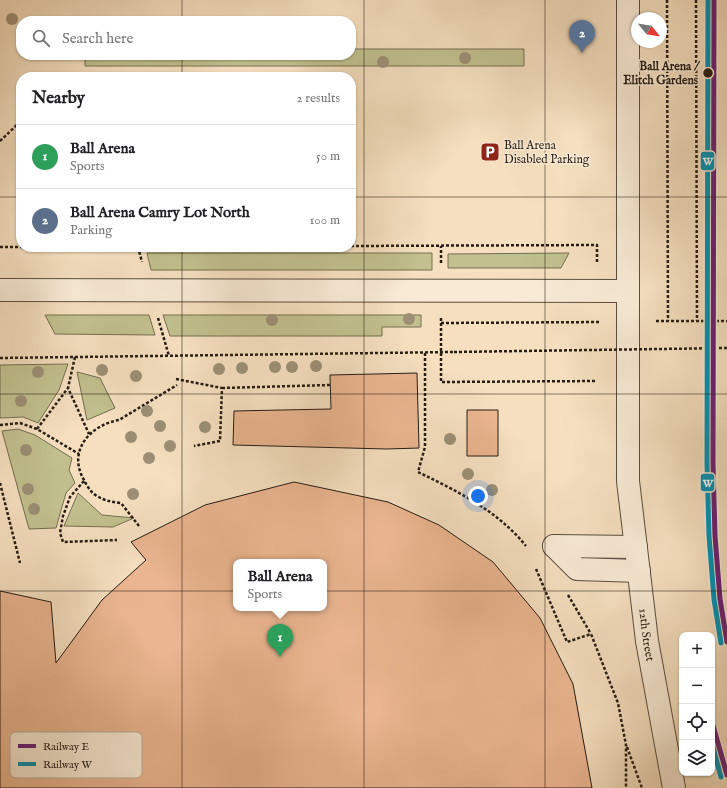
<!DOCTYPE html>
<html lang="en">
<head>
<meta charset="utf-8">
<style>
	body { margin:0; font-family:"IM FELL English",serif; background:#f6f6f6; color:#202124 }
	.controls { position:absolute; right:12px; bottom:12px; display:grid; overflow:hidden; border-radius:8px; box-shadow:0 1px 3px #0004 }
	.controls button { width:36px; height:36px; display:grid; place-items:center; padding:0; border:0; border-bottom:1px solid #e0e0e0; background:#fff; color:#202124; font:20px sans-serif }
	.compass { position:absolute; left:631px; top:12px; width:36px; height:36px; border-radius:50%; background:#fff; box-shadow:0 1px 3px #0004; rotate:120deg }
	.you { position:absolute; left:478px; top:496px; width:14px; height:14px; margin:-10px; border:3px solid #fff; border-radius:50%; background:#1a73e8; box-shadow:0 0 0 6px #1a73e833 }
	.badge { display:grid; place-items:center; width:26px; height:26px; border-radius:50%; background:#0f766e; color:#fff; font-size:13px; font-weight:700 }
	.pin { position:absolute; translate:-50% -33px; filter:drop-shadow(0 1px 2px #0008) }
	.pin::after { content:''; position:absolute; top:21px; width:14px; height:12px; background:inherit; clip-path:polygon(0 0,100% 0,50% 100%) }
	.popup { position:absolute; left:233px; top:559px; width:94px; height:52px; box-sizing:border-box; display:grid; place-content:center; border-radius:8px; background:#fff; filter:drop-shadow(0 1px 3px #0005); font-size:13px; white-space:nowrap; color:#757577 }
	.popup b { font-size:15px; color:#202124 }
	.popup::after { content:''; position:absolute; left:50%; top:100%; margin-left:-8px; border:8px solid transparent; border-top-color:#fff }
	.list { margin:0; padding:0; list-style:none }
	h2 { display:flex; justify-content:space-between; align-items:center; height:52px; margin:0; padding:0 16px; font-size:17px }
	h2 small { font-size:13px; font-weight:400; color:#757577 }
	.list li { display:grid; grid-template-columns:26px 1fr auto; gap:12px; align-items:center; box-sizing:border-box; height:64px; padding:0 16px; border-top:1px solid #e0e0e0 }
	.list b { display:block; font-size:15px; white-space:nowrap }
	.list p { margin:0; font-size:13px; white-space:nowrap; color:#757577 }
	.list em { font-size:13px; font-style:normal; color:#757577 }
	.icon { flex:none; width:22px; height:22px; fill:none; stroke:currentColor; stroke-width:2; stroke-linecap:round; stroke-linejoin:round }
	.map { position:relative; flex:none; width:727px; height:788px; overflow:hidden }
	.search { position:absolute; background:#fff; box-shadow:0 1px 3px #0004; left:16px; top:16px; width:340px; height:44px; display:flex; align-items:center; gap:10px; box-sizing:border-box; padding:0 14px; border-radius:16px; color:#757577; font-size:15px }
	.panel { position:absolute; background:#fff; box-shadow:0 1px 3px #0004; left:16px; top:72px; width:340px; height:180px; border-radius:16px }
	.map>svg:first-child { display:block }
	.green { fill:#c1c08e; stroke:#746e51 }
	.building { fill:#eab590; stroke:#261c14; fill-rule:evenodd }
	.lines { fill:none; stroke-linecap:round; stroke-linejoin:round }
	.minor-casing { stroke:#5a4d3f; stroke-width:24 }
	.path { stroke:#261c14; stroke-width:2.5; stroke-dasharray:3 2; stroke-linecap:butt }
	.minor { stroke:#f8ead5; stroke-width:22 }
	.path-bridge { stroke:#261c14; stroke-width:2.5; stroke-dasharray:3 2; stroke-linecap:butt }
	.rail-1-casing { stroke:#f8ead5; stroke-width:8 }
	.rail-2-casing { stroke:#f8ead5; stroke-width:8 }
	.rail-1 { stroke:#691f74; stroke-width:5 }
	.rail-2 { stroke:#0091b3; stroke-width:5 }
	.tree { fill:#9c8f75 }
	.grid { fill:none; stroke:#261c14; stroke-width:1; stroke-opacity:0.55 }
	.stop-dot { fill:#261c14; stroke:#f8ead5; stroke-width:1.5 }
	.labels { text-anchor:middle; stroke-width:3; stroke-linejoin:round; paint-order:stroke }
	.stop-label { font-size:12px; font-weight:bold; fill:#261c14; stroke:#f8ead5; text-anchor:end }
	.poi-label { font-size:12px; fill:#261c14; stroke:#f8ead5; text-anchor:start }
	.street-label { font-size:12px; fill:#261c14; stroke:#f8ead5 }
	.key { fill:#f8ead5; stroke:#b9ac9b; stroke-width:1 }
	.key-label { font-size:11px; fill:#261c14 }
	.line-badge { stroke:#f8ead5; stroke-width:1.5 }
	.badge-label { font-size:11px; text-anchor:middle; font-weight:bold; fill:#fff }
</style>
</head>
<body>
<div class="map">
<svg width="727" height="788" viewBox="0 0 727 788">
	<rect width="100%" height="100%" fill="#f5dfbf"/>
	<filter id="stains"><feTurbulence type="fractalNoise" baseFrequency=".005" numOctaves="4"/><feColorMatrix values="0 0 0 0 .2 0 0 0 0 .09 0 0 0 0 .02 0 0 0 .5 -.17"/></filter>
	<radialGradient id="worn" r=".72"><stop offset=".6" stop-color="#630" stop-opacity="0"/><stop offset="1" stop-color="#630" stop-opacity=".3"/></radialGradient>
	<!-- green -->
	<path class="green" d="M351,49H524V66H85V55H351Z
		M147,253H432V270H151Z
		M569,253L561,268H448V254Z
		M45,315H149L155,335L55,334Z
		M163,315H421V327H382V336H170Z
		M68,364L59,390L38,423L23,417L0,418V365Z
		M77,372L100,378L115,408L87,420Z
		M18,429L35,435L72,458L69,470L75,483L66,493L56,528L29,529L2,431Z
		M78,493L102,515L134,518L113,527L64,526Z"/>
	<!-- building -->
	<path class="building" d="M417,373L419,448L387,449L233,445L234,411L331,409L330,375Z
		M467,410H498V456H467Z
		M294,482L388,502L439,525L493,562L540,618L573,684L592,788H0V591L51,602L56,663L102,600L146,560L131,542L205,505ZM236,562H324V608H236Z"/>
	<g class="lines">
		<defs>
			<g id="minor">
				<path id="s1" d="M628,0V481L647,641L674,788"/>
				<path d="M0,290L628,291"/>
				<path d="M554,546L577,569L639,571"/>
				<path d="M554,546L636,547"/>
			</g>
		</defs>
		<!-- minor casing -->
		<use href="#minor" class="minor-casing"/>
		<!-- path -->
		<path class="path" d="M667,0L668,321
			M696,0L697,321
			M0,141L21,121
			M351,246L597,245V263
			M0,247H119
			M138,247L142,262
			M441,263V246
			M158,318L169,356
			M441,318V382L597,381
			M656,321H727
			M441,323L601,322
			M425,353V447L418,472C457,491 498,511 526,546
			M75,357L68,388L89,434
			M0,358L454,352
			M176,379L222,388L220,441L194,446
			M222,388L330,385
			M0,425L20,423L37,429L79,454
			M37,429L68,388
			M84,481L70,497L63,516L60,533L63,542L117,540
			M0,483L20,563
			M139,526L121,503C112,502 105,501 97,496C91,493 87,486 84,480C67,451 90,425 119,420L177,385
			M536,569L567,642L591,634L618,703L626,745V788
			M568,595L591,634
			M627,747L642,788"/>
		<!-- minor -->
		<use href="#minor" class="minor"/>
		<!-- path-bridge -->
		<path class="path-bridge" d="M454,352L727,348"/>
		<defs>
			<path id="rail-1" d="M714,0L713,463L715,536L720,599L727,642
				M712,722L727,775"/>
			<path id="rail-2" d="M708,0L707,463L709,536L714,599L721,643
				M712,744L721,777"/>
		</defs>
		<!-- rail-1 casing -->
		<use href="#rail-1" class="rail-1-casing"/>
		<!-- rail-2 casing -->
		<use href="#rail-2" class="rail-2-casing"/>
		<!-- rail-1 -->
		<use href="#rail-1" class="rail-1"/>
		<!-- rail-2 -->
		<use href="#rail-2" class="rail-2"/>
	</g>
	<!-- trees -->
	<g class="tree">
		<circle cx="12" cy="19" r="6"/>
		<circle cx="465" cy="58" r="6"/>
		<circle cx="383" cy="62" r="6"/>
		<circle cx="409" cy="319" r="6"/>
		<circle cx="272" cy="320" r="6"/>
		<circle cx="316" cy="366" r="6"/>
		<circle cx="275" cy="367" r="6"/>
		<circle cx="292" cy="367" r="6"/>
		<circle cx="242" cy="368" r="6"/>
		<circle cx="219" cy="369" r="6"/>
		<circle cx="102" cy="370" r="6"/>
		<circle cx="38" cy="372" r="6"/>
		<circle cx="136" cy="376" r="6"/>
		<circle cx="21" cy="401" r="6"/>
		<circle cx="147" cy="411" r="6"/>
		<circle cx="160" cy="426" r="6"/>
		<circle cx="205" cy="427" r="6"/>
		<circle cx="131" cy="437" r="6"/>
		<circle cx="450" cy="439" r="6"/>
		<circle cx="170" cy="446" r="6"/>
		<circle cx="26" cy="450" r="6"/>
		<circle cx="149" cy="458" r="6"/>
		<circle cx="468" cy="474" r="6"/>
		<circle cx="28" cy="489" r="6"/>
		<circle cx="492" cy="490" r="6"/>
		<circle cx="133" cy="494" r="6"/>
		<circle cx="34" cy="509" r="6"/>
	</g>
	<!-- grid -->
	<path class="grid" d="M182,0V21M364,0V788M545,0V788M182,55V77M0,197H21M351,197H727M182,247V788M0,394H727M0,591H727"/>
	<!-- icons -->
	<defs>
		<symbol id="parking-square" viewBox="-11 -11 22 22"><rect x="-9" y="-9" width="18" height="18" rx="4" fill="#8f2418" stroke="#f8ead5"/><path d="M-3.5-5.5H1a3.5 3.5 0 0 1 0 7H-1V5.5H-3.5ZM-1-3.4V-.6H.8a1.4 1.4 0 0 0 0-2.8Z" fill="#fff"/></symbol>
	</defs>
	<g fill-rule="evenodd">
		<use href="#parking-square" x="479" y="141" width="22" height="22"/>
	</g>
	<!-- markers -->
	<circle class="stop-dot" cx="708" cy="73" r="5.5"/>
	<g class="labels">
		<!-- stop labels -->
		<g class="stop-label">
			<text x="698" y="70">Ball Arena /<tspan x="698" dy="14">Elitch Gardens</tspan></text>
		</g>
		<!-- poi labels -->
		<g class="poi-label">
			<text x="504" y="149">Ball Arena<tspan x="504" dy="14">Disabled Parking</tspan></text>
		</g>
		<!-- street labels -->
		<g class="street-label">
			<text dy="4" stroke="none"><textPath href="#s1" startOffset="636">12th Street</textPath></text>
		</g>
	</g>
	<!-- legend -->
	<rect x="10" y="732" width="132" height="46" rx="6" class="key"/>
	<rect x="18" y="744" width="18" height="4" fill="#691f74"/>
	<rect x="18" y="762" width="18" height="4" fill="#0091b3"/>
	<g class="key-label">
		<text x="43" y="750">Railway E</text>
		<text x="43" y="768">Railway W</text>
	</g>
	<g class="line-badge">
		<rect x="700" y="151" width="15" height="20" rx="4" fill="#0091b3"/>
		<rect x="700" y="473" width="15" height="19" rx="4" fill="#0091b3"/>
	</g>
	<g class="badge-label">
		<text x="708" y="165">W</text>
		<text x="708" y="487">W</text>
	</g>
	<rect width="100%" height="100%" filter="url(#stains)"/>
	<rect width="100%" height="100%" fill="url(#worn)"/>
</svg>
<div class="controls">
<button>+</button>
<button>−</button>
<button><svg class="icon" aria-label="locate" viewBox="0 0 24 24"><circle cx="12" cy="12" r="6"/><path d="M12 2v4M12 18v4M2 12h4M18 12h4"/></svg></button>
<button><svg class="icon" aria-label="layers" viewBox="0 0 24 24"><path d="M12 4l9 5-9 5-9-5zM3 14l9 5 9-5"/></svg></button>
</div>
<svg class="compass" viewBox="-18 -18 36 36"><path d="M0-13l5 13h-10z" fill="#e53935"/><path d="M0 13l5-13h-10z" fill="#757577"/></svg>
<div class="you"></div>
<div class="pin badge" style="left:280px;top:657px;background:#2e9e5b">1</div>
<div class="popup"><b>Ball Arena</b>Sports</div>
<div class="pin badge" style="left:582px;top:53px;background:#5c6f8a">2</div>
<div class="search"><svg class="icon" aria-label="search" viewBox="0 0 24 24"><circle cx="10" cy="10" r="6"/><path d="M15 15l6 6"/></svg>Search here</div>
<section class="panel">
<h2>Nearby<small>2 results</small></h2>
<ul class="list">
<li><span class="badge" style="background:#2e9e5b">1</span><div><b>Ball Arena</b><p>Sports</p></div><em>50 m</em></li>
<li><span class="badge" style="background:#5c6f8a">2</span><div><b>Ball Arena Camry Lot North</b><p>Parking</p></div><em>100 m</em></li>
</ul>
</section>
</div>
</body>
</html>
